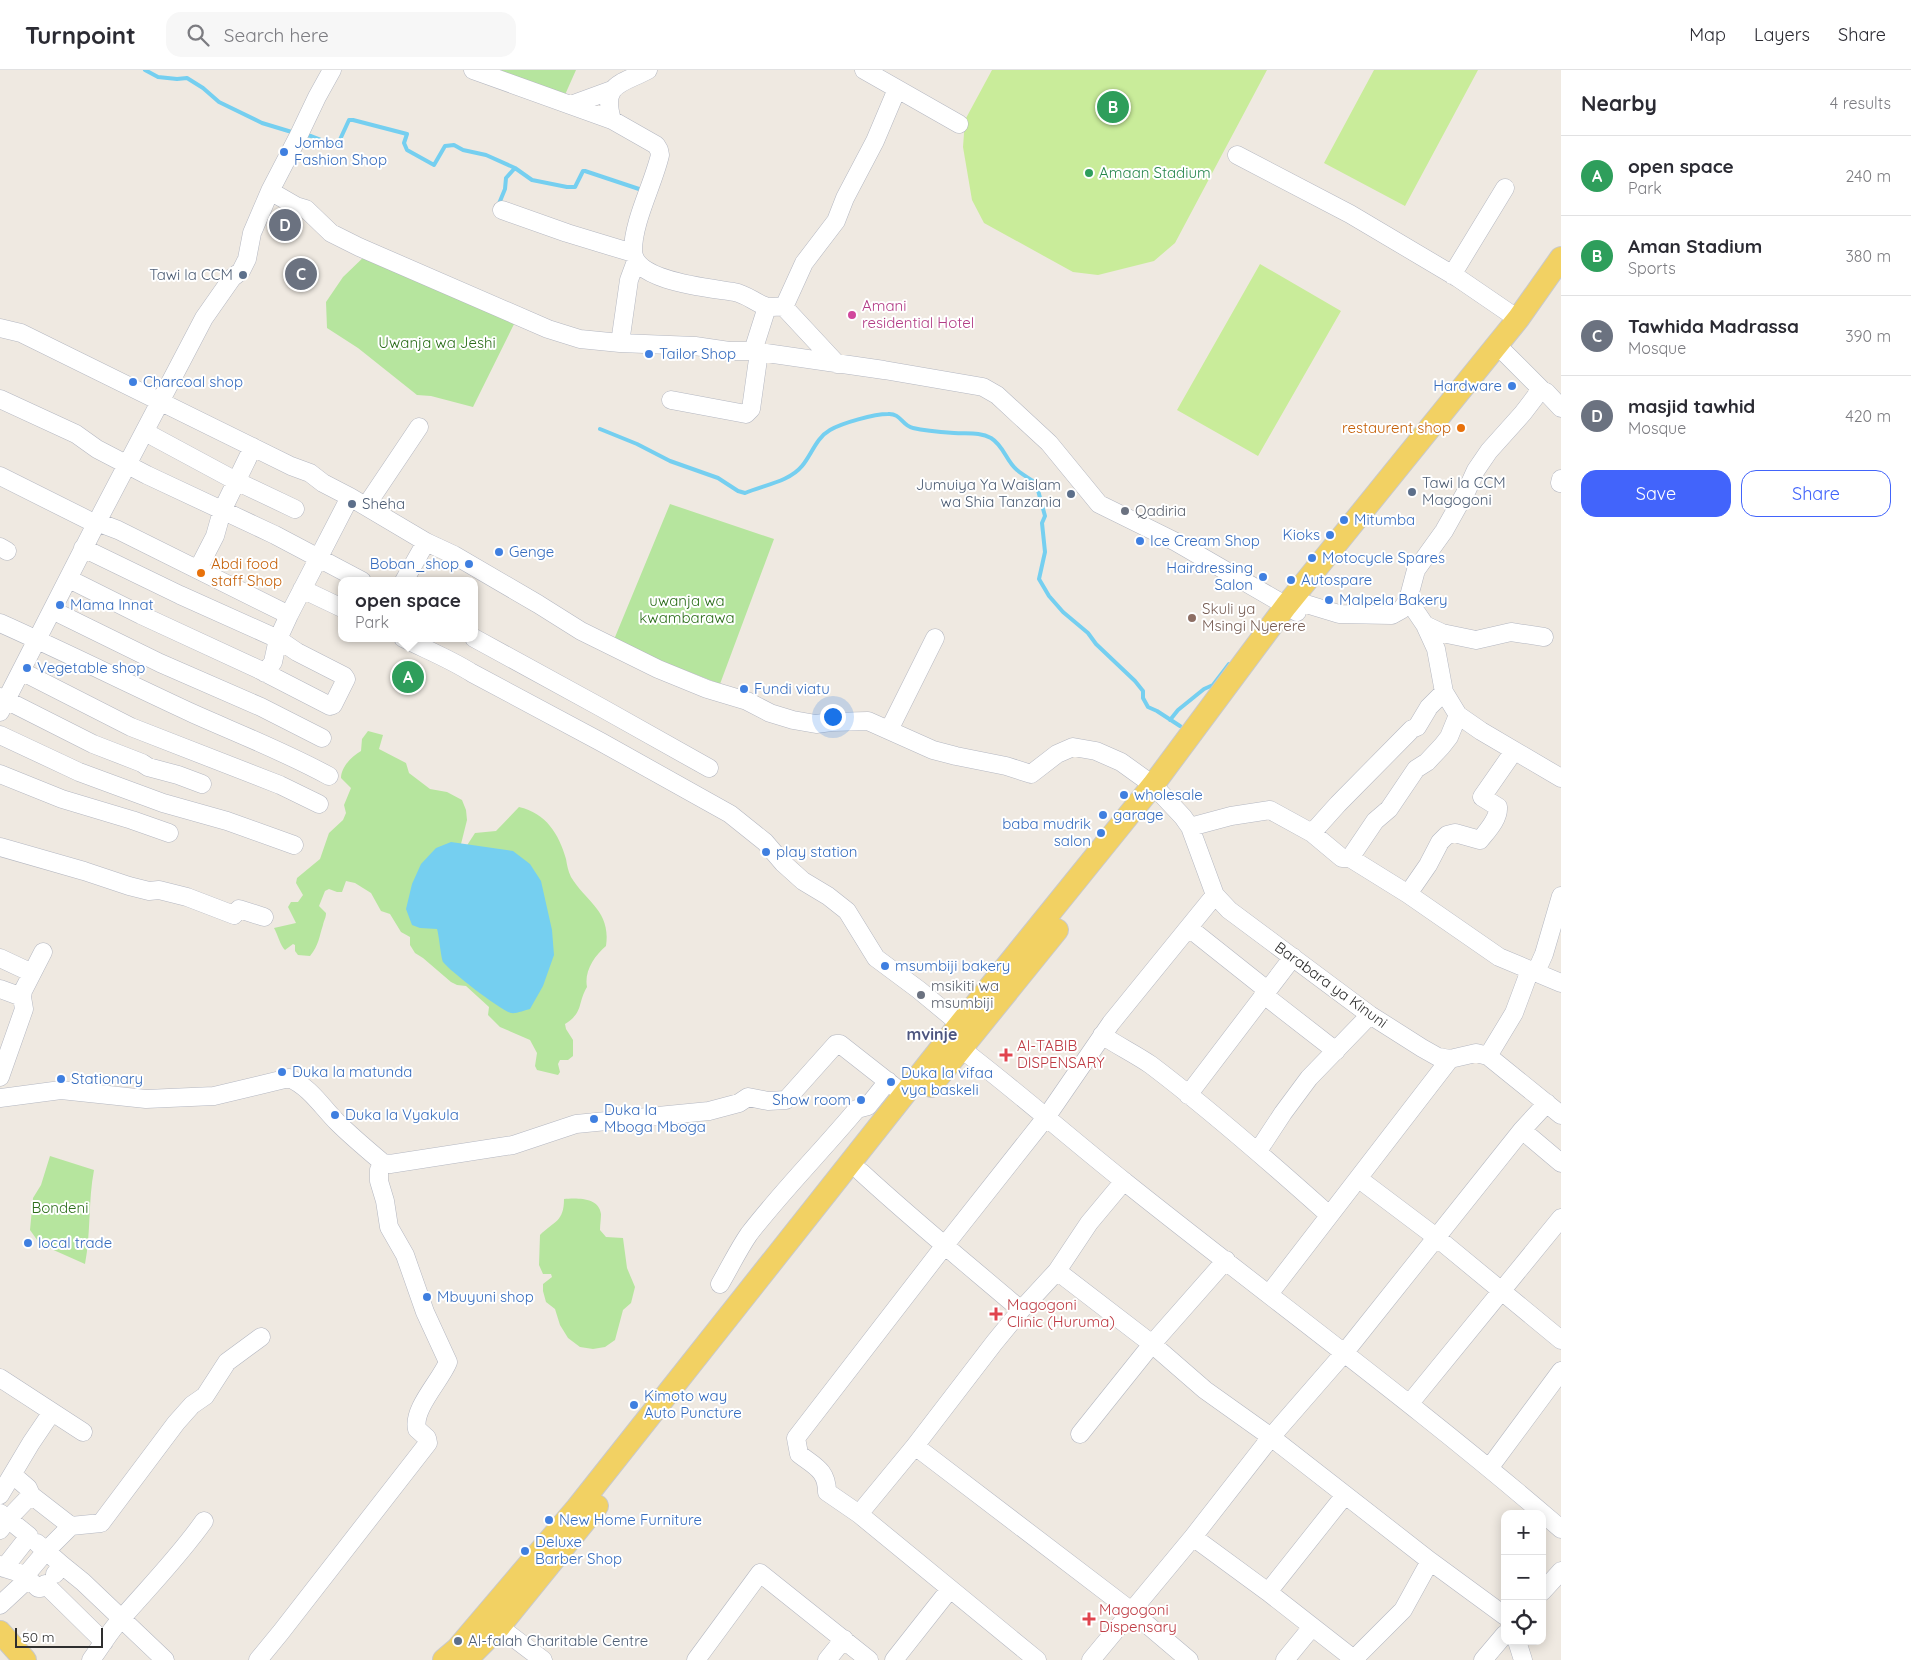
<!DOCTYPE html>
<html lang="en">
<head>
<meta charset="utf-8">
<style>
	body { margin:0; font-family:Quicksand,sans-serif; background:#f7f7f7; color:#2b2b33 }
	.controls { position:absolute; right:15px; bottom:15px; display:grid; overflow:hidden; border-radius:10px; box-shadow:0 2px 12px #0003 }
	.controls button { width:45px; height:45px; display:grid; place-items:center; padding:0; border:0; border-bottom:1px solid #e1e1e2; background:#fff; color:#2b2b33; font:25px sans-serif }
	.scale { position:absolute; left:15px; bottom:12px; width:88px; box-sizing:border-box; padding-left:5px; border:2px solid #2e2e2e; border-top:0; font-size:14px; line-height:18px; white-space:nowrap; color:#2e2e2e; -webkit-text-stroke:4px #fff; paint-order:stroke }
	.you { position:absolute; left:832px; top:646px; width:18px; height:18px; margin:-12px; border:4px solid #fff; border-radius:50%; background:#1a73e8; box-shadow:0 0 0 8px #1a73e833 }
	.badge { display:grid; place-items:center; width:32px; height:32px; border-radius:50%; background:#4264fb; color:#fff; font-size:16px; font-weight:700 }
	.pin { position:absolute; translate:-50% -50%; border:2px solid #fff; box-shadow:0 1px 5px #0006 }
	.popup { position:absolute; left:338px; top:507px; width:140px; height:65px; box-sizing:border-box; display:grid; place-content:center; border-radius:10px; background:#fff; filter:drop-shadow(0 1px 4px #0005); font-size:16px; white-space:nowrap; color:#7c7c81 }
	.popup b { font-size:19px; color:#2b2b33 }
	.popup::after { content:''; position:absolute; left:50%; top:100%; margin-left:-10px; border:10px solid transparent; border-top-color:#fff }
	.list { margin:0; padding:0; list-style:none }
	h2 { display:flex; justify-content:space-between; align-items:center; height:65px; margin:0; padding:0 20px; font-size:21px }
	h2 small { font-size:16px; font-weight:400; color:#7c7c81 }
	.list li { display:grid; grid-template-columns:32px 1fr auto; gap:15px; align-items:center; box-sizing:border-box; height:80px; padding:0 20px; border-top:1px solid #e1e1e2 }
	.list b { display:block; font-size:19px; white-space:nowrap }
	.list p { margin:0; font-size:16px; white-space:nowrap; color:#7c7c81 }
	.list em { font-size:16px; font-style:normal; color:#7c7c81 }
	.actions { display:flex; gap:10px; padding:15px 20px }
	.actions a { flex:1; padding:11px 0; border:1px solid #4264fb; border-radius:15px; text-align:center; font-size:18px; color:#4264fb }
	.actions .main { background:#4264fb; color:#fff }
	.icon { flex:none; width:28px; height:28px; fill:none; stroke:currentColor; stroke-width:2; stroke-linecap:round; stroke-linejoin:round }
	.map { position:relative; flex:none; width:1561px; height:1590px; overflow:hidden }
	header { display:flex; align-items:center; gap:30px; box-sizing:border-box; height:70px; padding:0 25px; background:#fff; border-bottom:1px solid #e1e1e2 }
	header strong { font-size:24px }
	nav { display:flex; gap:28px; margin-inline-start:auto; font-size:18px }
	.search { width:350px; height:45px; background:#f7f7f7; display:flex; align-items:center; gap:12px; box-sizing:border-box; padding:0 18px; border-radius:15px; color:#7c7c81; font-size:19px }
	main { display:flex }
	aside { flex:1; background:#fff }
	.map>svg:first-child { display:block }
	.green { fill:#b6e59e }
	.pitch { fill:#c9ec9a }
	.water { fill:#75cff0 }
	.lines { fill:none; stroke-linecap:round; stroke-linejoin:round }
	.stream { stroke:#75cff0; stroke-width:4 }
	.minor-casing { stroke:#b4b7c1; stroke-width:19 }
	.major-casing { stroke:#c9c9c9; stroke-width:24 }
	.minor { stroke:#fff; stroke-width:18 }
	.major { stroke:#f2d163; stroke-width:22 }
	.shop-dot { fill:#3f7fe0; stroke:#fff; stroke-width:2 }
	.leisure-dot { fill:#2e9e5b; stroke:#fff; stroke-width:2 }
	.service-dot { fill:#5c6f8a; stroke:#fff; stroke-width:2 }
	.hotel-dot { fill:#d1479c; stroke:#fff; stroke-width:2 }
	.food-dot { fill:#e8710a; stroke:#fff; stroke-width:2 }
	.worship-dot { fill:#6b7280; stroke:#fff; stroke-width:2 }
	.education-dot { fill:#8d6e63; stroke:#fff; stroke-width:2 }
	.health-dot { fill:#e0444e; stroke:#fff; stroke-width:2 }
	.labels { text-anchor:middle; stroke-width:4; stroke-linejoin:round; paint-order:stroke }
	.shop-label { font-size:15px; fill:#366cbe; stroke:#fff; text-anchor:start }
	.leisure-label { font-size:15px; fill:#27864d; stroke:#fff; text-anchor:start }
	.service-label { font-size:15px; fill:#4e5e75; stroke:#fff; text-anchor:start }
	.hotel-label { font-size:15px; fill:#b23c85; stroke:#fff; text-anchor:start }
	.park-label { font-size:15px; fill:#2c6e1b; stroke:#fff }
	.food-label { font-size:15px; fill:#c56008; stroke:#fff; text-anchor:end }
	.worship-label { font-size:15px; fill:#5b616d; stroke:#fff; text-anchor:start }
	.education-label { font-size:15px; fill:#785e54; stroke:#fff; text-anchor:start }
	.street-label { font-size:15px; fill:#2e2e2e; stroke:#fff }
	.health-label { font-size:15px; fill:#be3a42; stroke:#fff; text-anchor:start }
	.neighbourhood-label { font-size:16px; font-weight:bold; fill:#4d5680; stroke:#fff }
</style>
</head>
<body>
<header>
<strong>Turnpoint</strong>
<div class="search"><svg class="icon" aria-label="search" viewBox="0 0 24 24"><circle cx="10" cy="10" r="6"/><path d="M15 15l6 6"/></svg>Search here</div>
<nav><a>Map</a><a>Layers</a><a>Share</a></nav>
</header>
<main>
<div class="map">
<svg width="1561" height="1590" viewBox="0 0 1561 1590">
	<rect width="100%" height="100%" fill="#efe9e1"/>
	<!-- green -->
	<path class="green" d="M500,0H576L564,27Z
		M369,182L516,250L473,337L431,326L417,325L358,278L327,258L326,232L343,207Z
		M670,434L774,469L720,614L613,572Z
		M368,661L383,665L379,679L406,693L409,703L430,719L447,722L462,730L466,740L467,750L460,778L464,780L475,763L496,761L519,737C546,743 559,764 566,789C567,795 568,801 571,807C587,833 611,841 606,876C594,886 584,902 587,917C577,934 584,942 565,954L566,959L573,970V986L568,990H560L558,994L560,1002L558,1005L537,1000L535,996L537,983L530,970L500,957L488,945L489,937L466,916L457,915L451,912L423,888L415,883L410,875V867L401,862L390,844L381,841L371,823L355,813L346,811L342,822H337L329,819L325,821L319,836L326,843C326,848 324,850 323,855C319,867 319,875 310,886L298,885L295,881V875L293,874L285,880C280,875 278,865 274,858L296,853L288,837L291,832H298L303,825L296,813L297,808L320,789L329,763L343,750L346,743L344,735L351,718L341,708C341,697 352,686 361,681L362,669Z
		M50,1086L94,1100C88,1131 91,1164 85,1194L40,1174L30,1160L33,1128L41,1115Z
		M564,1129C576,1128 599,1127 601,1144C601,1149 600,1154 600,1160L606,1167L623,1168L627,1198L635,1217L631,1233L623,1240L615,1270L605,1277L593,1279L580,1277L568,1268L560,1255L555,1239L546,1232L543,1221V1214L552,1207L551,1204H543L539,1195L540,1165C554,1151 564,1152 564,1129Z"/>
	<!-- pitch -->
	<path class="pitch" d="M992,0H1267L1175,173L1154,191L1098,205L1073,202L984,153L972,130L963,77L965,50Z
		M1374,0H1478L1405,136L1324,93Z
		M1260,194L1341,241L1258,386L1177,340Z"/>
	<!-- water -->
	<path class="water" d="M451,772L513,781L530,794L541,811L552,860L554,885L543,916L530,939C525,940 516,944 511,943C500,940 451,902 443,892C441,889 439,865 437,859L420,858L412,855L406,839L412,814L421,794L436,778Z"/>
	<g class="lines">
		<!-- stream -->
		<path class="stream" d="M145,0L158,7L177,9L187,8L203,18L219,32L262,53L295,63
			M305,65L311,66L337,76L349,50H353L407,64L404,73L407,80L434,95L445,76L454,75L463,80L486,85L515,98L532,110L567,117H575L583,101H585L642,120
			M498,136L505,119L506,108L515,98
			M600,359L637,374L670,391L718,408L738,421L745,423C763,415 789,412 802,396C812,384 816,368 830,360C842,353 874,344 888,344C901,343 902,356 913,358C926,361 940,362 954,363C967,364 980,362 991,368C1004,376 1006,391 1017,400C1023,405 1030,409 1036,413L1045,446L1042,453L1045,482L1039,509L1049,526L1063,542L1088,563L1096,574L1135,611L1143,621V628L1148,637L1157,641L1180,656
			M1170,650L1178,640L1204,619L1213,615L1229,594"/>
		<defs>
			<path id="minor" d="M473,0L612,50L656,75L659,80L660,85C653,115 633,151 633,181C634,212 712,218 734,222C746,224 754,232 765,236C771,238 778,236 784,237
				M864,0L959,54
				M571,35L612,20
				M612,50C601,13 622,14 648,0
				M1237,85L1350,144L1458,208L1518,249
				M270,121L296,136L306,139L331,163L359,177L548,259L580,269L620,273L695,276L729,281H753L884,300L983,317L997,325L1049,373L1099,434L1176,472L1297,542
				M502,140L567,163L633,183
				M1452,205L1505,118
				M0,258L21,263L291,396L310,403L323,413L350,427L426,472L454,485L538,534L581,561L658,599L707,619L747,631L770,643L793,650L816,654L831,652L868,651L933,680L956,686L1006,696L1031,704L1057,684L1073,677L1096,681L1121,692L1153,715L1183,747L1190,757L1215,825L1229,840L1370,945L1422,978L1438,987L1450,989L1476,983L1488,986L1561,1045
				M620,273L629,210L636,191
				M753,281L767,237
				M1505,283L1542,320
				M837,294L784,237L804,193L836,151L845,128L875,71L897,19
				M0,329L76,364L97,379L147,405L275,465L362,511
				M671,330L746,344L751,339L759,282
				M145,362L236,411L295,439
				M0,406L96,454
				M1560,413L1561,409
				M366,436L419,357
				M97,452L118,460L289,545
				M0,477L7,481
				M198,499L215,466L222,441L253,377
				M69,509L141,545L260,600L330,636L333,635L346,609L344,606L297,582L278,569L180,525L83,478
				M404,511L426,472
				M302,519L342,538
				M1408,530L1425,555L1442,563L1476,570L1511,562L1544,567
				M1306,534L1339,544L1392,545L1401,540L1408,530L1416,500L1444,461L1467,420L1476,400L1489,381L1523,343L1539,322L1542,320L1546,322L1561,338
				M52,540L160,593L261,637L322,668
				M0,553C65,582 129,614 194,644C239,664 285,682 329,706
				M1425,555L1436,579L1444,622L1458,645L1481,661L1561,708
				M403,568C427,580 450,589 472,603L601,672L730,744L765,772L783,793L803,811L828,826L847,841L876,888L919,920L960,954
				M474,568L602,638L709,698
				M21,601L131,657L280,715L319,734
				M265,603L273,592L278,569L289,545L350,427
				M0,627L93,674L142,693L148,697L178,705L202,714
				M0,642L97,452L204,248L232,208L241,201L247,189L252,163L270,121L297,69L317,27L332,0
				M889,660L935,568
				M0,665L79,702L163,733L227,751L294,775
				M0,704L62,729L132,750L169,763
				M1190,757L1231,746L1270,740L1312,763L1342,788H1350L1408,824L1428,795L1440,772L1447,765L1455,763L1480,770C1487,761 1499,749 1498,737L1482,727L1514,681
				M1312,763L1338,734L1412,659L1417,657L1429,637L1444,622
				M0,777L84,801L129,816L149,821L159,820L187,827L234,845L239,839L264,847
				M1350,788L1375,751L1389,739L1416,699L1427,692L1442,676L1449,667L1458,645
				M1408,824L1499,887L1561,913
				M1189,858L1267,920
				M0,888L32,903
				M1536,902L1544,884L1561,826
				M0,919L22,927
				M1264,925L1336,981
				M1102,965C1118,976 1135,984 1151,995C1213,1042 1271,1093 1329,1145
				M951,971C1011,1016 1066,1065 1125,1112C1270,1228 1420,1337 1561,1459
				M1488,986L1514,943L1530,900
				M0,1007L24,939L22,927L23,921L43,882
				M1188,1025L1293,887
				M0,1028L61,1020L146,1029L214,1026L289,1008C310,1017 322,1037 337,1052C352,1067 368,1080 383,1093L390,1094L513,1075L576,1054L709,1041L739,1033L748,1027L768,1031L786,1030L836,974H840L905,1025
				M1522,1060L1561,1093
				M1258,1081L1283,1043L1309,1008L1370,945
				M861,1102C913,1150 967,1194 1021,1240
				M1359,1109L1436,1167L1561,1270
				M1057,1201L1152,1274L1205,1320L1271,1367L1430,1491L1505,1546
				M720,1214C730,1197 738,1180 749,1164C783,1120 822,1081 857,1039L868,1036L888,1011
				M1269,1224L1450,989
				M0,1308L83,1362
				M1410,1333L1561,1148
				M1080,1364L1152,1274L1226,1190
				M915,1376L1130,1540L1189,1590
				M1490,1397L1561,1301
				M0,1425L31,1373L52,1342
				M31,1425L71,1456L46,1481L62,1495L55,1504
				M0,1443L8,1449L31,1425L28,1418L13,1405
				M859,1444L915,1376L994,1273L1021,1240L1057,1201L1089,1153L1124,1111
				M71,1456L101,1453L176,1353L192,1335L205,1326L227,1292L261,1267
				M0,1460L8,1449L29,1466L4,1498
				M1193,1467L1268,1522L1355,1590
				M0,1495L4,1498L23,1504L38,1518H41L45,1514L104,1572
				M62,1495L83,1512L165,1590
				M25,1506L46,1481L37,1473
				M1268,1522L1345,1425
				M1542,1522L1561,1501
				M0,1535L28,1509
				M490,1550L543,1590
				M1517,1571L1523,1590
				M1354,1589L1403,1540L1430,1491
				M91,1590C99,1579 107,1566 116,1555C145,1521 178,1488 204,1451
				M258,1590L281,1562L428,1373L427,1368L417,1359C412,1339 441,1310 448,1292L425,1242L405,1185L389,1157L385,1131L379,1111V1100L383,1093
				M696,1590L760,1503L869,1590
				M827,1590L844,1569
				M894,1590L950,1519
				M1037,1590L859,1444L827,1422C827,1400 814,1396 799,1384L796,1368L945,1175L1047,1046L1111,953L1215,825
				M1091,1590L1193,1467L1271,1367L1345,1282L1522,1060L1547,1033
				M1285,1590L1312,1557
				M1483,1590L1505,1564"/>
			<path id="major" d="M931,1016L1057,860
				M0,1562L25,1590
				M444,1590L457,1579L577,1438L960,954L1153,715L1286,536L1518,249L1561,188
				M466,1590L499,1557L597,1436"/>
		</defs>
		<!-- minor casing -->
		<use href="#minor" class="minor-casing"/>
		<!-- major casing -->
		<use href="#major" class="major-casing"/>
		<!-- minor -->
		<use href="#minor" class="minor"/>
		<!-- major -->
		<use href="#major" class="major"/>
	</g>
	<!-- markers -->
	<g class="shop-dot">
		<circle cx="284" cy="82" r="5"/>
		<circle cx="649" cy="284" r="5"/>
		<circle cx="133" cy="312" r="5"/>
		<circle cx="1512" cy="316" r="5"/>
		<circle cx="1344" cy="450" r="5"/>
		<circle cx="1330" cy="465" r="5"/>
		<circle cx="1140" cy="471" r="5"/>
		<circle cx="499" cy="482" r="5"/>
		<circle cx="1312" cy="488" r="5"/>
		<circle cx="469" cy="494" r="5"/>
		<circle cx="1263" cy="507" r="5"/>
		<circle cx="1291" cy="510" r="5"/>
		<circle cx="1329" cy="530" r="5"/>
		<circle cx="60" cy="535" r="5"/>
		<circle cx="27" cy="598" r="5"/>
		<circle cx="744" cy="619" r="5"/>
		<circle cx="1124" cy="725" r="5"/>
		<circle cx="1103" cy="745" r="5"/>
		<circle cx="1101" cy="763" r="5"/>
		<circle cx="766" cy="782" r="5"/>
		<circle cx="885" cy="896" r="5"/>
		<circle cx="282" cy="1002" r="5"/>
		<circle cx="61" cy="1009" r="5"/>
		<circle cx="891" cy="1012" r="5"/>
		<circle cx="861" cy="1030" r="5"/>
		<circle cx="335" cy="1045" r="5"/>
		<circle cx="594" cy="1049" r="5"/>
		<circle cx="28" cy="1173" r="5"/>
		<circle cx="427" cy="1227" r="5"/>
		<circle cx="634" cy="1335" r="5"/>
		<circle cx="549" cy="1450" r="5"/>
		<circle cx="525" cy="1481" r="5"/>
	</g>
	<circle class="leisure-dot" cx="1089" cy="103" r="5"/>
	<g class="service-dot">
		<circle cx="243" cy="205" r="5"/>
		<circle cx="1412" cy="422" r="5"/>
		<circle cx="1071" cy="424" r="5"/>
		<circle cx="352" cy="434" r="5"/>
		<circle cx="458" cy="1571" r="5"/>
	</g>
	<circle class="hotel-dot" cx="852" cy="245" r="5"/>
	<g class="food-dot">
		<circle cx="1461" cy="358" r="5"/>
		<circle cx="201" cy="503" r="5"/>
	</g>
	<g class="worship-dot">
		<circle cx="1125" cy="441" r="5"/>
		<circle cx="921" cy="925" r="5"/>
	</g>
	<circle class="education-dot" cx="1192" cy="548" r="5"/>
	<g class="health-dot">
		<path d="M1003.5 977.5h5v5h5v5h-5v5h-5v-5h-5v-5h5z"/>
		<path d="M993.5 1236.5h5v5h5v5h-5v5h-5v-5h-5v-5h5z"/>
		<path d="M1086.5 1541.5h5v5h5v5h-5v5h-5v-5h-5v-5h5z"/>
	</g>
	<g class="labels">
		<!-- shop labels -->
		<g class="shop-label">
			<text x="294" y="78">Jomba<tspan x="294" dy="17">Fashion Shop</tspan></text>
			<text x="659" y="289">Tailor Shop</text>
			<text x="143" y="317">Charcoal shop</text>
			<text x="1502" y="321" text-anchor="end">Hardware</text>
			<text x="1354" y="455">Mitumba</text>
			<text x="1320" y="470" text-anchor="end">Kioks</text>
			<text x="1150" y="476">Ice Cream Shop</text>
			<text x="509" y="487">Genge</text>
			<text x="1322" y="493">Motocycle Spares</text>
			<text x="459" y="499" text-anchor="end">Boban_shop</text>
			<text x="1253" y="503" text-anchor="end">Hairdressing<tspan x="1253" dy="17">Salon</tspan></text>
			<text x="1301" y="515">Autospare</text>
			<text x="1339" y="535">Malpela Bakery</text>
			<text x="70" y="540">Mama Innat</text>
			<text x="37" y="603">Vegetable shop</text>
			<text x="754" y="624">Fundi viatu</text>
			<text x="1134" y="730">wholesale</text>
			<text x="1113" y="750">garage</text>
			<text x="1091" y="759" text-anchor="end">baba mudrik<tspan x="1091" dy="17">salon</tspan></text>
			<text x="776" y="787">play station</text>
			<text x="895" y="901">msumbiji bakery</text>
			<text x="292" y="1007">Duka la matunda</text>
			<text x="901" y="1008">Duka la vifaa<tspan x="901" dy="17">vya baskeli</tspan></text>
			<text x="71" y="1014">Stationary</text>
			<text x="851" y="1035" text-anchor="end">Show room</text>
			<text x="604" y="1045">Duka la<tspan x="604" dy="17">Mboga Mboga</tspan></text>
			<text x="345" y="1050">Duka la Vyakula</text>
			<text x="38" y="1178">local trade</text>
			<text x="437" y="1232">Mbuyuni shop</text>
			<text x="644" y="1331">Kimoto way<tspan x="644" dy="17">Auto Puncture</tspan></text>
			<text x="559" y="1455">New Home Furniture</text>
			<text x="535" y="1477">Deluxe<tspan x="535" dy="17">Barber Shop</tspan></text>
		</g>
		<!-- leisure labels -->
		<g class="leisure-label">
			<text x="1099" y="108">Amaan Stadium</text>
		</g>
		<!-- service labels -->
		<g class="service-label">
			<text x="233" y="210" text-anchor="end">Tawi la CCM</text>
			<text x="1422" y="418">Tawi la CCM<tspan x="1422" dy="17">Magogoni</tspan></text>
			<text x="1061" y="420" text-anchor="end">Jumuiya Ya Waislam<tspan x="1061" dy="17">wa Shia Tanzania</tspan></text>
			<text x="362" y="439">Sheha</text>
			<text x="468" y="1576">Al-falah Charitable Centre</text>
		</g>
		<!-- hotel labels -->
		<g class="hotel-label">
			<text x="862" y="241">Amani<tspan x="862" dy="17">residential Hotel</tspan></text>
		</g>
		<!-- park labels -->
		<g class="park-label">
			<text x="437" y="278">Uwanja wa Jeshi</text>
			<text x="687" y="536">uwanja wa<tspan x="687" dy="17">kwambarawa</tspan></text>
			<text x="60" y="1143">Bondeni</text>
		</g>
		<!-- food labels -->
		<g class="food-label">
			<text x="1451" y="363">restaurent shop</text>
			<text x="211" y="499" text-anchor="start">Abdi food<tspan x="211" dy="17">staff Shop</tspan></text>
		</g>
		<!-- worship labels -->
		<g class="worship-label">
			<text x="1135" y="446">Qadiria</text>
			<text x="931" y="921">msikiti wa<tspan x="931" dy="17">msumbiji</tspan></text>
		</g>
		<!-- education labels -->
		<g class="education-label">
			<text x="1202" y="544">Skuli ya<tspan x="1202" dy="17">Msingi Nyerere</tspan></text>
		</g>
		<!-- street labels -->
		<g class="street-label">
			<text transform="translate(1331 915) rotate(36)" y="5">Barabara ya Kinuni</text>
		</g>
		<!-- health labels -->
		<g class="health-label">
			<text x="1017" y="981">Al-TABIB<tspan x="1017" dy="17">DISPENSARY</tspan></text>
			<text x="1007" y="1240">Magogoni<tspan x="1007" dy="17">Clinic (Huruma)</tspan></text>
			<text x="1099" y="1545">Magogoni<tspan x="1099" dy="17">Dispensary</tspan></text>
		</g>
		<!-- neighbourhood labels -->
		<g class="neighbourhood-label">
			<text x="932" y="970">mvinje</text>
		</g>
	</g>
</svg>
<div class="controls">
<button>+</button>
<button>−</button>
<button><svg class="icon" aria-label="locate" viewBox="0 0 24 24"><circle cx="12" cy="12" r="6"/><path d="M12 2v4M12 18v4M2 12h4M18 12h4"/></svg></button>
</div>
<div class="scale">50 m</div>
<div class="you"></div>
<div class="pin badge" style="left:408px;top:607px;background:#2e9e5b">A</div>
<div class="popup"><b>open space</b>Park</div>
<div class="pin badge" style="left:1113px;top:37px;background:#2e9e5b">B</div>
<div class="pin badge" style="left:301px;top:204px;background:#6b7280">C</div>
<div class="pin badge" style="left:285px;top:155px;background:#6b7280">D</div>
</div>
<aside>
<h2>Nearby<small>4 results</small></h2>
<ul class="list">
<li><span class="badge" style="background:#2e9e5b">A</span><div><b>open space</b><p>Park</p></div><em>240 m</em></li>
<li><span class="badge" style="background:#2e9e5b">B</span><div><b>Aman Stadium</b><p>Sports</p></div><em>380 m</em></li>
<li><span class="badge" style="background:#6b7280">C</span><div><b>Tawhida Madrassa</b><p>Mosque</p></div><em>390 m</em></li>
<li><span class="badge" style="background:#6b7280">D</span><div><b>masjid tawhid</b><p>Mosque</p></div><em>420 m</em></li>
</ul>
<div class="actions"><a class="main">Save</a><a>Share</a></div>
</aside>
</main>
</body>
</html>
